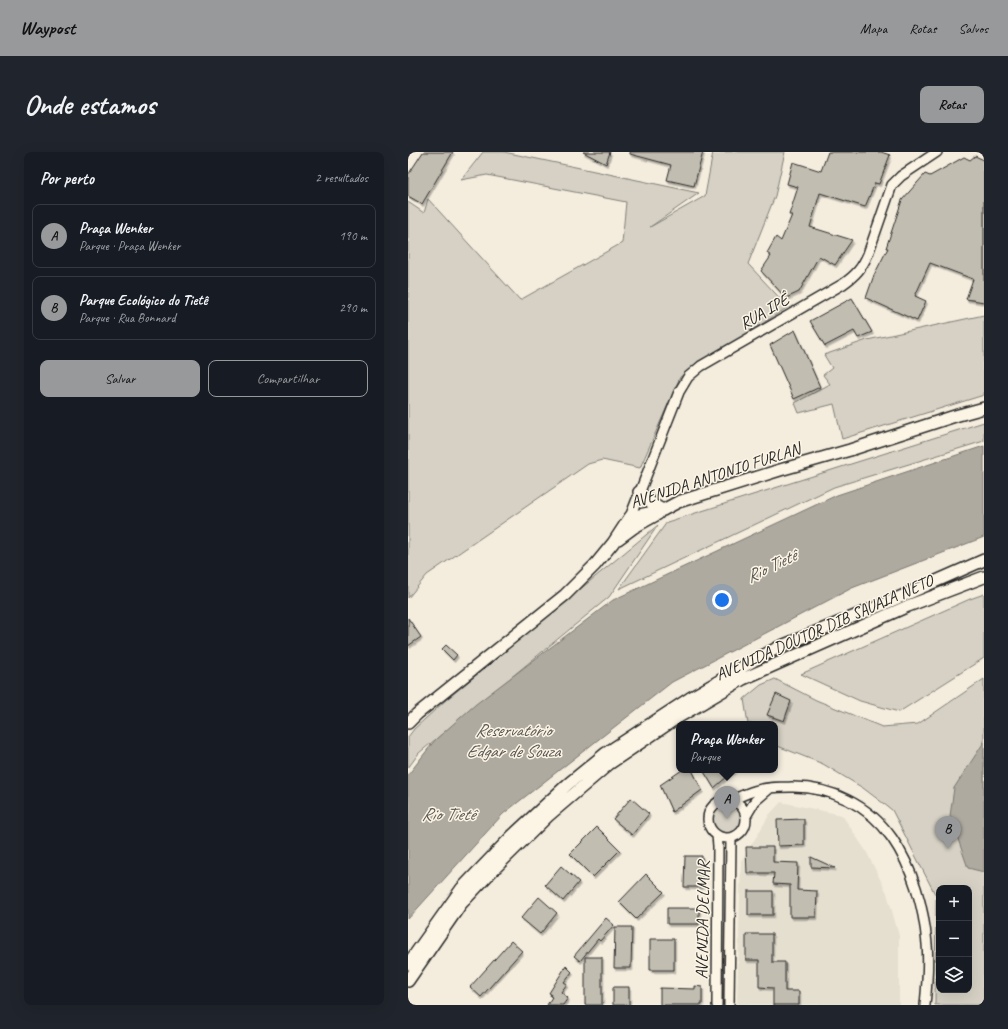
<!DOCTYPE html>
<html lang="pt">
<head>
<meta charset="utf-8">
<style>
	body { margin:0; font-family:Caveat,sans-serif; background:#20242c; color:#f1f3f6 }
	.controls { position:absolute; right:12px; bottom:12px; display:grid; overflow:hidden; border-radius:8px; box-shadow:0 4px 16px #0002 }
	.controls button { width:36px; height:36px; display:grid; place-items:center; padding:0; border:0; border-bottom:1px solid #363941; background:#171b24; color:#f1f3f6; font:20px sans-serif }
	.you { position:absolute; left:314px; top:448px; width:14px; height:14px; margin:-10px; border:3px solid #fff; border-radius:50%; background:#1a73e8; box-shadow:0 0 0 6px #1a73e833 }
	.badge { display:grid; place-items:center; width:26px; height:26px; border-radius:50%; background:#98999b; color:#111; font-size:13px; font-weight:700 }
	.pin { position:absolute; translate:-50% -33px; filter:drop-shadow(0 1px 2px #0008) }
	.pin::after { content:''; position:absolute; top:21px; width:14px; height:12px; background:inherit; clip-path:polygon(0 0,100% 0,50% 100%) }
	.popup { position:absolute; left:268px; top:569px; width:102px; height:52px; box-sizing:border-box; display:grid; place-content:center; border-radius:8px; background:#171b24; filter:drop-shadow(0 1px 3px #0005); font-size:13px; white-space:nowrap; color:#9ea1a6 }
	.popup b { font-size:15px; color:#f1f3f6 }
	.popup::after { content:''; position:absolute; left:50%; top:100%; margin-left:-8px; border:8px solid transparent; border-top-color:#171b24 }
	.list { margin:0; padding:0; list-style:none }
	h2 { display:flex; justify-content:space-between; align-items:center; height:52px; margin:0; padding:0 16px; font-size:17px }
	h2 small { font-size:13px; font-weight:400; color:#9ea1a6 }
	.list li { display:grid; grid-template-columns:26px 1fr auto; gap:12px; align-items:center; box-sizing:border-box; height:64px; margin:0 8px 8px; padding:0 8px; border:1px solid #363941; border-radius:8px }
	.list b { display:block; font-size:15px; white-space:nowrap }
	.list p { margin:0; font-size:13px; white-space:nowrap; color:#9ea1a6 }
	.list em { font-size:13px; font-style:normal; color:#9ea1a6 }
	.actions { display:flex; gap:8px; padding:12px 16px }
	.actions a { flex:1; padding:9px 0; border:1px solid #98999b; border-radius:8px; text-align:center; font-size:14px; color:#98999b }
	.actions .main { background:#98999b; color:#111 }
	.icon { flex:none; width:22px; height:22px; fill:none; stroke:currentColor; stroke-width:2; stroke-linecap:round; stroke-linejoin:round }
	.map { position:relative; flex:none; width:576px; height:853px; overflow:hidden; border-radius:8px }
	header { display:flex; align-items:center; gap:24px; box-sizing:border-box; height:56px; padding:0 20px; background:#98999b; color:#111 }
	header strong { font-size:19px }
	nav { display:flex; gap:22px; margin-inline-start:auto; font-size:14px }
	.intro { display:flex; align-items:center; justify-content:space-between; box-sizing:border-box; height:96px; padding:0 24px }
	h1 { margin:0; font-size:28px }
	.button { padding:10px 18px; border-radius:8px; background:#98999b; color:#111; font-size:14px; font-weight:700 }
	main { display:flex; gap:24px; padding:0 24px }
	aside { flex:1; background:#171b24; border-radius:8px; box-shadow:0 4px 16px #0002 }
	.map>svg:first-child { display:block }
	.built { fill:#e5dfd0 }
	.green { fill:#d6d1c4; stroke:#807e78; fill-rule:evenodd }
	.water { fill:#afaaa0; stroke:#7a7771 }
	.building { fill:#c2bdb1; stroke:#2b2b2b; filter:url(#shadow) }
	.lines { fill:none; stroke-linecap:round; stroke-linejoin:round }
	.minor-casing { stroke:#2b2b2b; stroke-width:12 }
	.major-casing { stroke:#2b2b2b; stroke-width:14 }
	.minor { stroke:#fcf5e5; stroke-width:9 }
	.major { stroke:#fcf5e5; stroke-width:11 }
	.labels { text-anchor:middle; stroke-width:3; stroke-linejoin:round; paint-order:stroke }
	.street-label { font-size:17px; fill:#2b2b2b; stroke:#fcf5e5 }
	.water-label { font-size:18px; font-style:italic; fill:#595754; stroke:#fcf5e5 }
</style>
</head>
<body>
<header>
<strong>Waypost</strong>
<nav><a>Mapa</a><a>Rotas</a><a>Salvos</a></nav>
</header>
<div class="intro"><h1>Onde estamos</h1><a class="button">Rotas</a></div>
<main>
<aside>
<h2>Por perto<small>2 resultados</small></h2>
<ul class="list">
<li><span class="badge">A</span><div><b>Praça Wenker</b><p>Parque · Praça Wenker</p></div><em>190 m</em></li>
<li><span class="badge">B</span><div><b>Parque Ecológico do Tietê</b><p>Parque · Rua Bonnard</p></div><em>290 m</em></li>
</ul>
<div class="actions"><a class="main">Salvar</a><a>Compartilhar</a></div>
</aside>
<div class="map">
<svg width="576" height="853" viewBox="0 0 576 853">
	<defs>
		<filter id="shadow"><feDropShadow dx="1.5" dy="2.5" stdDeviation="0" flood-color="#0004"/></filter>
	</defs>
	<rect width="100%" height="100%" fill="#f4edde"/>
	<filter id="ink" filterUnits="userSpaceOnUse"><feTurbulence type="fractalNoise" baseFrequency=".025" numOctaves="2"/><feDisplacementMap in="SourceGraphic" scale="8" xChannelSelector="R" yChannelSelector="G"/><feConvolveMatrix kernelMatrix="1 2 1 2 8 2 1 2 1" color-interpolation-filters="sRGB"/></filter>
	<g filter="url(#ink)">
		<!-- built -->
		<path class="built" d="M373,650L434,663L458,699L479,741L491,784V853H329L333,709L352,679L361,663Z"/>
		<!-- green -->
		<path class="green" d="M75,0H96L291,41L242,75L297,44L305,0H377L367,44L340,112L380,155L272,225L232,316L194,308L180,312L19,423L0,446V50L16,61L20,47L112,148L214,91L218,50L79,23L53,28Z
			M576,163V243L434,287L426,252L391,261L387,251L422,232L415,223L424,216L416,203L459,188Z
			M576,270V289L426,335L211,437L259,370Z
			M250,373L201,445L11,601L0,616V585L6,577L38,548Z
			M576,442V506L491,560L452,549L393,522L562,447Z
			M367,527L408,548L474,575L510,572L576,527V853H527L528,744L484,658L455,636L415,612L367,593V572H340L336,547L353,533ZM531,736H561V838H531Z
			M303 666a16 16 0 1 1 32 0a16 16 0 1 1-32 0Z"/>
		<!-- water -->
		<path class="water" d="M576,294V385L444,436L264,530L95,662L0,767V623L27,588L68,552L205,448L429,343Z
			M576,590V720L560,716L542,664L546,636Z"/>
		<!-- building -->
		<path class="building" d="M15,0H45L14,52L0,44V23Z
			M175,0H202L198,12Z
			M222,0H295L286,34L259,28L263,13L222,2Z
			M420,0H473L482,3L471,32L467,31L457,55L412,41L402,75L444,88L427,113L411,104L391,140L378,146L353,119L363,104L359,101L368,85L373,89L384,63H381L390,35L379,32L385,10L413,19Z
			M567,4L576,8V150L558,147L565,127L522,111L507,144L518,149L509,169L458,146L466,123L480,96H478L494,48L517,22L522,24L556,5L562,8Z
			M444,146L464,180L450,186L446,179L417,194L402,169Z
			M387,178L412,235L386,247L362,193Z
			M0,466L13,485L0,494Z
			M38,493L49,503L45,508L34,497Z
			M368,542L383,549L376,569L359,563Z
			M274,618H284L294,638L264,660L252,633Z
			M295,618H327L306,636Z
			M223,646L241,662L224,683L205,667Z
			M396,667V693L370,694L369,668Z
			M189,675L212,698L185,725L162,702Z
			M338,695H365V710L390,711L389,738L409,739L408,765H382V733L365,732L366,721H339Z
			M277,704H294V735H276Z
			M403,705L427,716L403,715Z
			M153,714L171,730L155,749L137,733Z
			M238,722L256,740L228,767L211,750Z
			M340,739H365V763H340Z
			M131,745L149,761L132,782L113,766Z
			M259,756H291V772H259Z
			M198,766L206,773L192,789L190,787L172,809L166,804Z
			M207,775H224L223,816H206Z
			M338,782H364V810H377V839H391V853H365V836L351,835V808H338Z
			M242,787H266V818H242Z
			M103,789L114,799L73,845L62,835Z
			M177,805H194V853H177Z
			M158,814L164,820L156,830L159,832L153,840L160,846L155,853H139L144,845L142,844L143,842L141,841Z
			M287,834L294,835V853H252V836L287,837Z
			M205,835H221V853H205Z"/>
		<g class="lines">
			<defs>
				<path id="minor" d="M222,365L271,240L280,225L293,214L435,132C448,123 454,116 460,102L484,33L493,24L529,0
					M300 667a19 19 0 1 1 38 0a19 19 0 1 1-38 0Z
					M324,648C331,645 339,641 346,639C358,635 370,635 382,635C422,634 461,653 484,686C505,716 516,756 519,792C521,813 519,833 517,853
					M338,664L347,649L361,637
					M309,683L310,694L309,853
					M321,853L323,686"/>
				<path id="major" d="M231,340L246,353L255,358
					M210,387L225,376L250,362
					M0,571L9,562L157,443L187,413L205,391L222,365L255,358L270,350L372,318L442,298L547,264L576,256
					M0,812L54,736L104,684L160,632L198,601L282,546L345,509L371,495L474,453L576,408
					M0,829L53,752L83,720L140,664L201,612L269,566L335,527L500,454L576,425"/>
			</defs>
			<!-- minor casing -->
			<use href="#minor" class="minor-casing"/>
			<!-- major casing -->
			<use href="#major" class="major-casing"/>
			<!-- minor -->
			<use href="#minor" class="minor"/>
			<!-- major -->
			<use href="#major" class="major"/>
		</g>
	</g>
	<g class="labels">
		<!-- street labels -->
		<g class="street-label">
			<text transform="translate(356 159) rotate(-30)" y="6">RUA IPÊ</text>
			<text transform="translate(307 323) rotate(-18)" y="6">AVENIDA ANTONIO FURLAN</text>
			<text transform="translate(416 475) rotate(-24)" y="6">AVENIDA DOUTOR DIB SAUAIA NETO</text>
			<text transform="translate(294 768) rotate(-89)" y="6">AVENIDA DELMAR</text>
		</g>
		<!-- water labels -->
		<g class="water-label">
			<text transform="translate(363 414) rotate(-26)" y="6">Rio Tietê</text>
			<text x="105" y="584">Reservatório<tspan x="105" dy="21">Edgar de Souza</tspan></text>
			<text x="40" y="668">Rio Tietê</text>
		</g>
	</g>
</svg>
<div class="controls">
<button>+</button>
<button>−</button>
<button><svg class="icon" aria-label="layers" viewBox="0 0 24 24"><path d="M12 4l9 5-9 5-9-5zM3 14l9 5 9-5"/></svg></button>
</div>
<div class="you"></div>
<div class="pin badge" style="left:319px;top:667px">A</div>
<div class="popup"><b>Praça Wenker</b>Parque</div>
<div class="pin badge" style="left:540px;top:697px">B</div>
</div>
</main>
</body>
</html>
